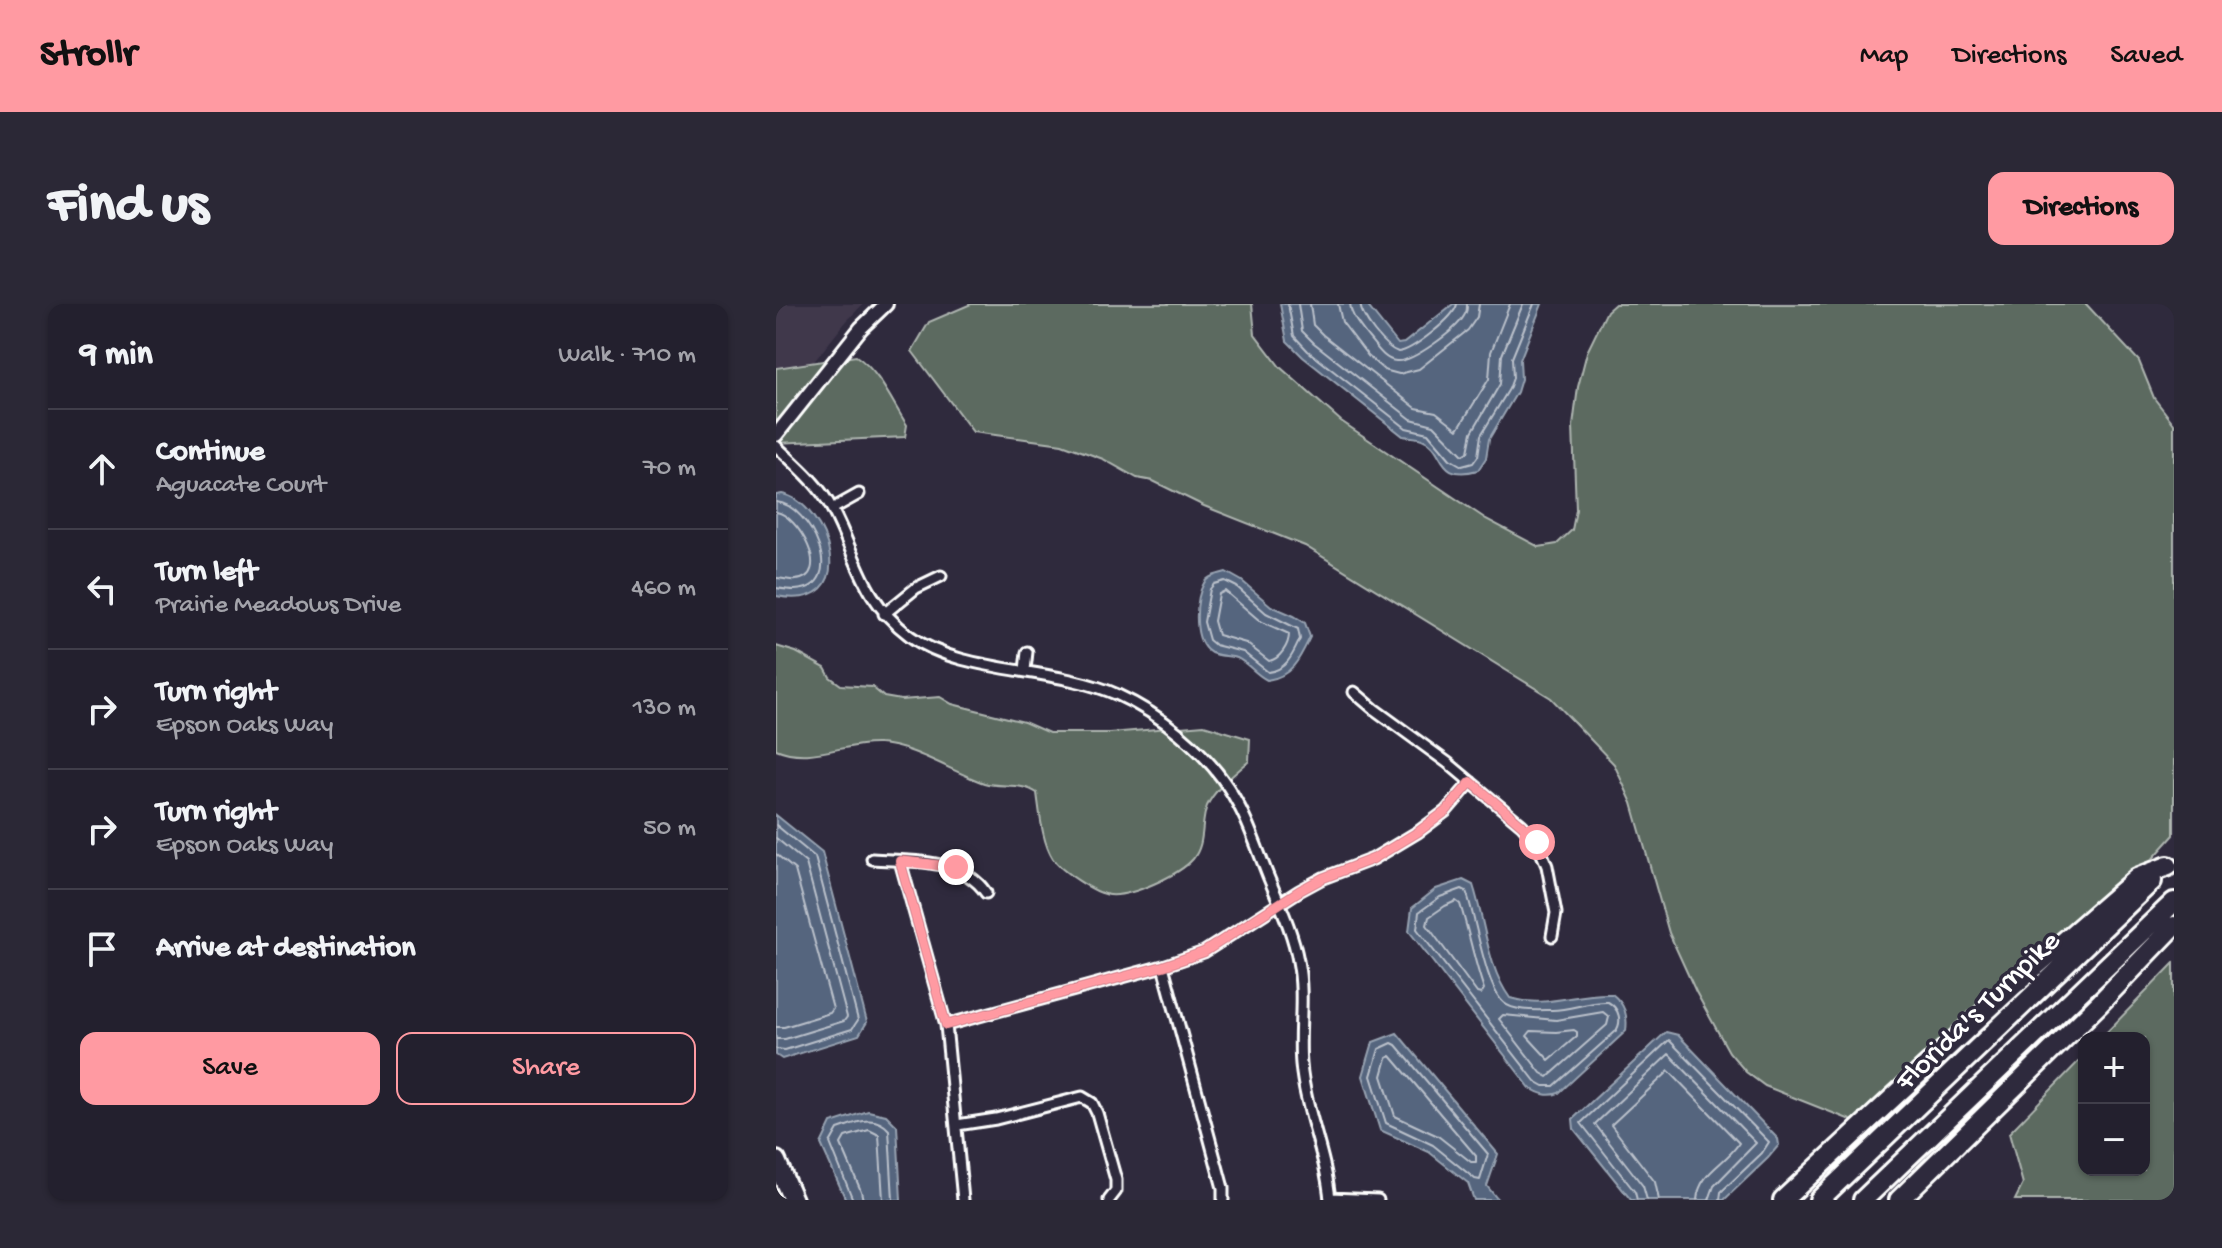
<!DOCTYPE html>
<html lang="en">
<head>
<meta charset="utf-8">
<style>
	body { margin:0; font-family:"Gochi Hand",sans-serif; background:#2b2836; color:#f1f3f6 }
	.controls { position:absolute; right:24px; bottom:24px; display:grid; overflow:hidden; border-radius:16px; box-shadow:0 2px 6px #0004 }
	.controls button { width:72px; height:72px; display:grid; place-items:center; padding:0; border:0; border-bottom:2px solid #403e4a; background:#23202e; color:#f1f3f6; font:40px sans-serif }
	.stop { position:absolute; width:24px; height:24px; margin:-18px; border:6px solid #ff9aa2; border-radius:50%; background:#fff }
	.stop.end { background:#ff9aa2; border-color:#fff; box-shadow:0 2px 8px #0008 }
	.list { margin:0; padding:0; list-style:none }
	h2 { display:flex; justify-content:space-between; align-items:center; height:104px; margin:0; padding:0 32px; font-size:34px }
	h2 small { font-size:26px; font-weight:400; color:#a3a3aa }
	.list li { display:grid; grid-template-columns:52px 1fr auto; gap:24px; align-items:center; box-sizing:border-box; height:120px; padding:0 32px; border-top:2px solid #403e4a }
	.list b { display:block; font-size:30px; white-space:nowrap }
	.list p { margin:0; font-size:26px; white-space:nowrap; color:#a3a3aa }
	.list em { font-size:26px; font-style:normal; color:#a3a3aa }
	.actions { display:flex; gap:16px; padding:24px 32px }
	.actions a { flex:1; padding:18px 0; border:2px solid #ff9aa2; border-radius:16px; text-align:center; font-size:28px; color:#ff9aa2 }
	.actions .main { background:#ff9aa2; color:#111 }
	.icon { flex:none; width:44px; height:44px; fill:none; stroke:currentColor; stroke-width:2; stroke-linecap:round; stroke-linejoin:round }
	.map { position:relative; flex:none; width:1398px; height:896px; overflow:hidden; border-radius:16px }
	header { display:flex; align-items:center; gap:48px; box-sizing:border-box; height:112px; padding:0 40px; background:#ff9aa2; color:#111 }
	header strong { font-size:38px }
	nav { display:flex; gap:44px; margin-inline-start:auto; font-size:28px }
	.intro { display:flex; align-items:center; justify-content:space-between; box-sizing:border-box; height:192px; padding:0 48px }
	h1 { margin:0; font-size:56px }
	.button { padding:20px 36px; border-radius:16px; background:#ff9aa2; color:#111; font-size:28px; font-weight:700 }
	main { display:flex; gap:48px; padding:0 48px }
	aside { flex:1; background:#23202e; border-radius:16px; box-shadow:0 2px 6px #0004 }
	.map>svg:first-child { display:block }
	.built { fill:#3f374c }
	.green { fill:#5c6b61; stroke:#aeb5b0; stroke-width:2 }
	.water { fill:#54657e; stroke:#98a3b2; stroke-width:2 }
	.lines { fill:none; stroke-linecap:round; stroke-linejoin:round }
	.shore { stroke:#bbc1cb; stroke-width:2 }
	.minor-casing { stroke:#fff; stroke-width:15 }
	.tertiary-casing { stroke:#fff; stroke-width:18 }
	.motorway-casing { stroke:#fff; stroke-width:24 }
	.minor { stroke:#2f2a3d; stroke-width:9 }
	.tertiary { stroke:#2f2a3d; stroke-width:12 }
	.motorway { stroke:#2f2a3d; stroke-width:18 }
	.route { stroke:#ff9aa2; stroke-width:10 }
	.labels { text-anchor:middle; stroke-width:7; stroke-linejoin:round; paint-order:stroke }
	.street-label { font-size:30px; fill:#fff; stroke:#2f2a3d }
</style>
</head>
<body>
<header>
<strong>Strollr</strong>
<nav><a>Map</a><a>Directions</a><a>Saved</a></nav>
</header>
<div class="intro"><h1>Find us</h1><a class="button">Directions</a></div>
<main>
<aside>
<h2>9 min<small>Walk · 710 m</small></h2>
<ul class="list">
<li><svg class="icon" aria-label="ahead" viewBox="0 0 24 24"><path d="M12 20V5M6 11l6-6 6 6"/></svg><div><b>Continue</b><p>Aguacate Court</p></div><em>70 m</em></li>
<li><svg class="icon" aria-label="left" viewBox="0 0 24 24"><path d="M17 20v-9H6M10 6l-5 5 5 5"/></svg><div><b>Turn left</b><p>Prairie Meadows Drive</p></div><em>460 m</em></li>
<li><svg class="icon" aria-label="right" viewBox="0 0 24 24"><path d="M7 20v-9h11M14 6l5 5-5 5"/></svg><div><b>Turn right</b><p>Epson Oaks Way</p></div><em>130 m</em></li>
<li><svg class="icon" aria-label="right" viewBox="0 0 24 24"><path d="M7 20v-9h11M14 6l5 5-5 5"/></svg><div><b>Turn right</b><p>Epson Oaks Way</p></div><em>50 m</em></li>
<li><svg class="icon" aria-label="arrive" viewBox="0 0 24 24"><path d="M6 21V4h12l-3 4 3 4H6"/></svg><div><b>Arrive at destination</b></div></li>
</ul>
<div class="actions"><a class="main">Save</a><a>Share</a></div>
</aside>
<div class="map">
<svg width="1398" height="896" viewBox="0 0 1398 896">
	<rect width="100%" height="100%" fill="#2f2a3d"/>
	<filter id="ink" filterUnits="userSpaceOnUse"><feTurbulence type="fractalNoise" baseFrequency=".0125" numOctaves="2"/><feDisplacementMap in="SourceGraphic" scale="16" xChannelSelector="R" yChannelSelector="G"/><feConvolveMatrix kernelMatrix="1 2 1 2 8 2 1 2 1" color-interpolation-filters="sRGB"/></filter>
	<g filter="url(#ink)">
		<!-- built -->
		<path class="built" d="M0,0H87L69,19L0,105Z"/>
		<!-- green -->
		<path class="green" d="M195,0H476L479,30L504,63L565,117L710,215L763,243L781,240L796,226L800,206L797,122L802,83L811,48L831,7L839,0H1310L1363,57L1378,94L1398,120V531L1364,569L1238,677L1141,790L1096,818L1082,819L989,782L970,768L953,748L920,688L893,629L856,499L838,460L775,394L529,242L428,202L377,177L361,174L327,155L286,140L197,128L136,47L153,18Z
			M80,52C103,67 116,98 131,121L129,133L0,139V64Z
			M0,342L20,348L49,364L54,373L65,381L96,383L108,393L125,396L164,393L176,400L248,418L273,429H334L428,421L474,435L473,457C459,470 439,484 431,502C424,520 430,539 417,555C403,571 355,593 334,591C320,590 285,567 277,555C266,538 264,510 261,489C246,478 225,484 208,479C177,468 135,441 103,440C68,438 35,460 0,445Z
			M1398,659V896H1239L1247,880L1233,829L1308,752V866H1368V734H1325Z"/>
		<!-- water -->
		<path class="water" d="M504,0H590L622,40L628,39L677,0H766L744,56L745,75L741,88L713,135L710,154L702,166C658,178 671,144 646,135C640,133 633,133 627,132L527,53L511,37Z
			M6,190C52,199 89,309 0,292V191Z
			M450,268L466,277L495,302L518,312L529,319L534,333C524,354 516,373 491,376C479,370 472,359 461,354C451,351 438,353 431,346C417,333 419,295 428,279C432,272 442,270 450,268Z
			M0,511L46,548L91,718L83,731L6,755L0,751Z
			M687,576L697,581C709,617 711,663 734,694C772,705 800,688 836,690C849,700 852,711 850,727L783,789C772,793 764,790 754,784L633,627L636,604L660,585Z
			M890,728L902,731L1002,835L1003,841L992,854L948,896H855L798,825L797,815Z
			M621,729L722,850L711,882L722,896H698L692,879L653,848L604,826L587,772L597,738Z
			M92,807L110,811L121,822L125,896H70L45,840L55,819Z"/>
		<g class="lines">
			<!-- shore -->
			<path class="shore" d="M512,0L518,32L532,47L630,124L652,129L674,155L686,162L697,159L702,152L705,131L733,85L737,74L736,54L758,0
				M522,0L526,27L538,39L635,115L658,121L687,151L692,148L696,128L724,80L726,51L747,0
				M534,0L537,21L547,31L640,104L660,108L682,125L713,75L715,48L734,0
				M562,0L566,18L592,52L608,66L623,70L643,65L692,26L701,13L703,0
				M574,0C575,13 584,22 592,33C600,42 608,56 620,57C636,59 680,26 688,12C691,7 691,6 691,0
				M584,0C586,15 608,43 622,48C636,47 679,13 681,0
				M0,198C34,200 74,284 19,286C13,286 6,285 0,284
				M0,208C21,210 58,273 19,276C13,277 6,274 0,274
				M449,277L461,283L490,309L522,325L524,335C517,350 511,366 492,368L467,348L439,341L433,336L428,318L434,285L438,280Z
				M449,287L484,317L513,330C513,341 504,355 493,357L470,339L442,331L438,317L443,290Z
				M0,521L39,553L82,716L76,725L9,746L0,745
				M0,534L30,559L71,713L68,717L9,735H0
				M0,550L19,566L57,705L54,709L8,723H0
				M686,585L690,587C700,613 709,683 728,699C738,708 763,706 776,706C795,706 813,697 832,698C843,704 847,718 839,728L778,782H768L759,777L641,625L643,608L664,593Z
				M680,597L684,600C693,628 698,657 708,685L705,690L701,689L651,621L653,613L669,602Z
				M827,708L833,713L831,721L772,773L765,769L723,715L727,711L780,716Z
				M798,726L801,728V732L773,756L751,732L755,727L780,728Z
				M616,739L620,741L712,850L704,876L699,875L657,841L610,819L595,772L603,745Z
				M615,752L700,852V858H695L662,832L619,812L606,772L611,754Z
				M77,896L54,839L62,825C80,819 98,809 113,826L117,896
				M87,896L85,887L65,840L69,833L93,826L103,831L107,896
				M861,896L859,888L805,819L893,736L993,838L986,849L945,888L944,896
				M871,896L867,882L819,820L893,750L980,839L938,882L933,896
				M883,896L879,878L835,821L893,767L963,839C950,860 923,868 921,896"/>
			<defs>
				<path id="minor" d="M0,142C20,161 43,180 56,205C82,254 85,295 134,332C187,371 278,362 342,391C384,410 426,444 452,483C470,510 480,542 492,572C503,599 517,628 522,657C529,692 522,726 525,760C529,806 550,850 554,896
					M56,205L83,190
					M108,310L140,284L165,272
					M249,366L251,348
					M578,388L598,405L672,459L746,521L761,538L771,562L780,609L776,632
					M96,555C134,558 186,553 210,589
					M124,557L170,721L187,896
					M387,662L447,884V896
					M170,721L387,662L428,648L523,587L547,574L597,555L642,528L670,507L695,478
					M181,821L220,815L306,793L316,799L321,809L340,876V887L333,896
					M554,894L602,896"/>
				<path id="tertiary" d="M0,131L85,24L110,0"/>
				<path id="motorway" d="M0,857L17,896
					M1007,896L1237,682L1361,574L1392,562
					M1043,896L1376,577
					M1087,896L1398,598
					M1123,896L1323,700L1398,622"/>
			</defs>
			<!-- minor casing -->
			<use href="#minor" class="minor-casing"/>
			<!-- tertiary casing -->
			<use href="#tertiary" class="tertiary-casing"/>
			<!-- motorway casing -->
			<use href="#motorway" class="motorway-casing"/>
			<!-- minor -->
			<use href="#minor" class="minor"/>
			<!-- tertiary -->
			<use href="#tertiary" class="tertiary"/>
			<!-- motorway -->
			<use href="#motorway" class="motorway"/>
		</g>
	</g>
	<g class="lines" filter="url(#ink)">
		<!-- route -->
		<path class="route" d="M180,563L124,557L170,721L387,662L428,648L523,587L547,574L597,555L642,528L670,507L695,478L746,521L761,538"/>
	</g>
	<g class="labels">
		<!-- street labels -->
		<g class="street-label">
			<text transform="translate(1200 705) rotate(-44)" y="10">Florida's Turnpike</text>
		</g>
	</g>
</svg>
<div class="controls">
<button>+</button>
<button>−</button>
</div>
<div class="stop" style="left:761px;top:538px"></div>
<div class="stop end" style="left:180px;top:563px"></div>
</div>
</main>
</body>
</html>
